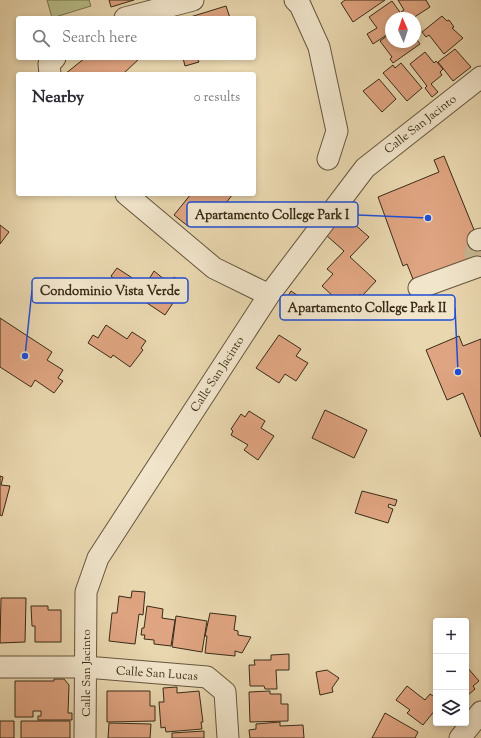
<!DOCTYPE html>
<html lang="en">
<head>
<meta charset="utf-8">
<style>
	body { margin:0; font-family:"Sorts Mill Goudy",serif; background:#f2f2f3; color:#2b2b33 }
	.controls { position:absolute; right:12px; bottom:12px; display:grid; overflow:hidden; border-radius:4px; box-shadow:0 2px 6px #0003 }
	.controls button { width:36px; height:36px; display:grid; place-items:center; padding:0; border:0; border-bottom:1px solid #e1e1e2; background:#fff; color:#2b2b33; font:20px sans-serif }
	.compass { position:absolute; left:385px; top:12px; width:36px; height:36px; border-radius:50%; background:#fff; box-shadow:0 2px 6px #0003; rotate:357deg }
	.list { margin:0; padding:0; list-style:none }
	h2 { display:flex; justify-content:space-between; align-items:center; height:52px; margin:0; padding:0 16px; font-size:17px }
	h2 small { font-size:13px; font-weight:400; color:#7c7c81 }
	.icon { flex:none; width:22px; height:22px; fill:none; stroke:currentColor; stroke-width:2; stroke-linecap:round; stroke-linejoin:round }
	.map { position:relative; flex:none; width:481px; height:738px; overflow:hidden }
	.search { position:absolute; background:#fff; box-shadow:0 2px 6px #0003; left:16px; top:16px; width:240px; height:44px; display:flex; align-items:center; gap:10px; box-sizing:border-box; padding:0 14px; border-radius:4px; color:#7c7c81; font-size:15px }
	.panel { position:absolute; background:#fff; box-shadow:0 2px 6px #0003; left:16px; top:72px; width:240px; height:124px; border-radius:4px }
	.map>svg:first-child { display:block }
	.green { fill:#b7be8a; stroke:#787450 }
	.building { fill:#dfa481; stroke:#392b17 }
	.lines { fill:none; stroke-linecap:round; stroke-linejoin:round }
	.minor-tunnel { stroke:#c6b591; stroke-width:21; stroke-dasharray:21 10; stroke-linecap:butt }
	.minor-casing { stroke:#65563d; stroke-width:23 }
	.minor { stroke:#f1e5cb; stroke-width:21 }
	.labels { text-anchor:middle; stroke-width:3; stroke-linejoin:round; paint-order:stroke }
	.street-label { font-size:12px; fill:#392b17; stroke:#f1e5cb }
	.leader { fill:none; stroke:#1d4ed8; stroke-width:1.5 }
	.callout-dot { fill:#1d4ed8; stroke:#f1e5cb; stroke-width:1.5 }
	.callout { fill:#f1e5cb; stroke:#1d4ed8; stroke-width:1.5 }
	.callout-label { font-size:13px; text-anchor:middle; font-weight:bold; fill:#392b17 }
</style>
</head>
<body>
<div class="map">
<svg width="481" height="738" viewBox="0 0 481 738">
	<rect width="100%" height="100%" fill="#e9d7af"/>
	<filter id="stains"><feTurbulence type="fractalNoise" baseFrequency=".005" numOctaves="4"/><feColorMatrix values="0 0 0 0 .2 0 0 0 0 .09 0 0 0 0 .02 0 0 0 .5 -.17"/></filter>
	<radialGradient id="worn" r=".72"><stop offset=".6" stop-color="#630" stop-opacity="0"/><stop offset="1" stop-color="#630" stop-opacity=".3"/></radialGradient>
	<!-- green -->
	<path class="green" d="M47,0H89L91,6L52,18Z"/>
	<!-- building -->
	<path class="building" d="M109,0H134L111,7Z
		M345,0H385L353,22L341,3Z
		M398,0H426L430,7L413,18H409L407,15L405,17L401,12L404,10Z
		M392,1L404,18H391V32L373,44L367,34L377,28L369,17Z
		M226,6L230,18H187Z
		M442,16L447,21L449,20L454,27L452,28L463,38L444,54L429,35L426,37L422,32Z
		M391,33V42H415V37L420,44L393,63L390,59L392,57L380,41Z
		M455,49L471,67L453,81L438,62Z
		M425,52L434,63L436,61L443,69L440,72L442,75L431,84L438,92L432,97L425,88L427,86L410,64Z
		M85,58H140L123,74H65Z
		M183,58H197L199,62L185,66Z
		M401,63L422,88L407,101L383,73L393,65L395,68Z
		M379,79L396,99L382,112L363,91Z
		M444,156L481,247V257L415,284L407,264L403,266L378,197L439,172L434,160Z
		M191,194H233L214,218L210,214L207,218L200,213L189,227L174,215Z
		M344,215L369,237L350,257L376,281L362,296L360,294L347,309L322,286L333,274L327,269L344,251L326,235Z
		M0,225L9,232L0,244Z
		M117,268L140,283L132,294L111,276Z
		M154,271L170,284L174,277L185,285L165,315L138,297Z
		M291,291L313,306L304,319L283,304Z
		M0,318L52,352L47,360L63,370L58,378L63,381L54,393L35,380L31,387L0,367Z
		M106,325L127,339L132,332L146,341L141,348L143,350L130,367L113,355L111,358L88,343L93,335L98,338Z
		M279,335L301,349L296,356L308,363L296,381L285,374L279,383L256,368Z
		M459,336L463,346L481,339V437L463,393L447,400L426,350Z
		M325,410L367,430L354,458L312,438Z
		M249,411L265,421L261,428L274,436L258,460L244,450L248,445L231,435L233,431L231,429L241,414L245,417Z
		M0,476L3,477L1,485L10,486L2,516L0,515Z
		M362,491L397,500L395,506L389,504L388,507L393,509L388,523L355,513Z
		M132,591L145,592L143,615L139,614L135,644L109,641L112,613H117L119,596L131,598Z
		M1,598H26L25,642L0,643Z
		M31,606H48V610H61V642H35V626H32Z
		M147,606L163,609L162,618L175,620L171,646L154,644V640L144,639L145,635H141L142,628H144Z
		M210,613L236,616L234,630L238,631V635L251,637L242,653L235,651V656L205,653L207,636H205Z
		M176,616L207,621L202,652L172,647Z
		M289,654V670H276L277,689H265L264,686H250L249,665H255L254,660H271V655Z
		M466,666L479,681L473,686L475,689L468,695L466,693Z
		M327,670L339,678L332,688L333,692L320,695L316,672Z
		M54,679H64L69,685L68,713H72V720H38V716H41V711H33V717H15V681H54Z
		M407,686L425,700L430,694L436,698V709L423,725L407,713L410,710L396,700Z
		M177,687V693L199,691L203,722H201L202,729L166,732L165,727L161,728L159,702H164L163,688Z
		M107,691H150V706H155V721L107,722Z
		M270,691V694H281V704H288V721L250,722L249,692Z
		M385,713L418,732L415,738H372Z
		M0,721H14V738H0Z
		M21,721H70V738H21Z
		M280,722V726L303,725L304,738H250L249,730L256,729V724Z
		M109,723L151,724L150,738H108Z
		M204,731V738H172V733Z"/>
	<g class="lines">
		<!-- minor-tunnel -->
		<path class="minor-tunnel" d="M474,259L478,240"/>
		<defs>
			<path id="minor" d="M295,0L300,5L319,47L337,131L328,159
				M125,18L193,0
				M50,74L49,64L55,58
				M126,194L214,268L269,295
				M478,240L481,239
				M419,288L477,267
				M0,667H86L207,677L225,692L228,738
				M85,738L86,592L98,558L269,295L365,168L481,77
				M460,738L481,712"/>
		</defs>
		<!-- minor casing -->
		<use href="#minor" class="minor-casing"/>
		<!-- minor -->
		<use href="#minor" class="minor"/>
	</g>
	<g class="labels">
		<!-- street labels -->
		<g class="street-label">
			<text transform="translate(420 124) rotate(-38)" y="4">Calle San Jacinto</text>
			<text transform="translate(217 374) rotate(-57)" y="4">Calle San Jacinto</text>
			<text transform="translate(86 673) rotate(-90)" y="4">Calle San Jacinto</text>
			<text transform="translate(157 673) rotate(4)" y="4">Calle San Lucas</text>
		</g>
	</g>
	<!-- callouts -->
	<path class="leader" d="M428 218L358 215M25 356L32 290M458 372L455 308"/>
	<g class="callout-dot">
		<circle cx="428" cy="218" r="4"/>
		<circle cx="25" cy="356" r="4"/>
		<circle cx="458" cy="372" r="4"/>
	</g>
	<g class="callout">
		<rect x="187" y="202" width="171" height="25" rx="4"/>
		<rect x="32" y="278" width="156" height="25" rx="4"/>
		<rect x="280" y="295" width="175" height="25" rx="4"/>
	</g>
	<g class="callout-label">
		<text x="272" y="219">Apartamento College Park I</text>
		<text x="110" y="295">Condominio Vista Verde</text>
		<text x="367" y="312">Apartamento College Park II</text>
	</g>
	<rect width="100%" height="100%" filter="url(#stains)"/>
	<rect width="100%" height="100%" fill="url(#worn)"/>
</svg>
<div class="controls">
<button>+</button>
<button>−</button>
<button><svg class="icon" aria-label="layers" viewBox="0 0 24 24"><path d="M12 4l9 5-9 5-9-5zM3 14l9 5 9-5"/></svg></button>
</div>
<svg class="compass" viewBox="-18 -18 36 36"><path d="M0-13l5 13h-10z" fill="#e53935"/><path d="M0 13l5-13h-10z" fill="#7c7c81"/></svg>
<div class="search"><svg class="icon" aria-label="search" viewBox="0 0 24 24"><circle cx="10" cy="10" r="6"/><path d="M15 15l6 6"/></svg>Search here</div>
<section class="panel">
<h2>Nearby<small>0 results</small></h2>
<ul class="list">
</ul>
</section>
</div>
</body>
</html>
